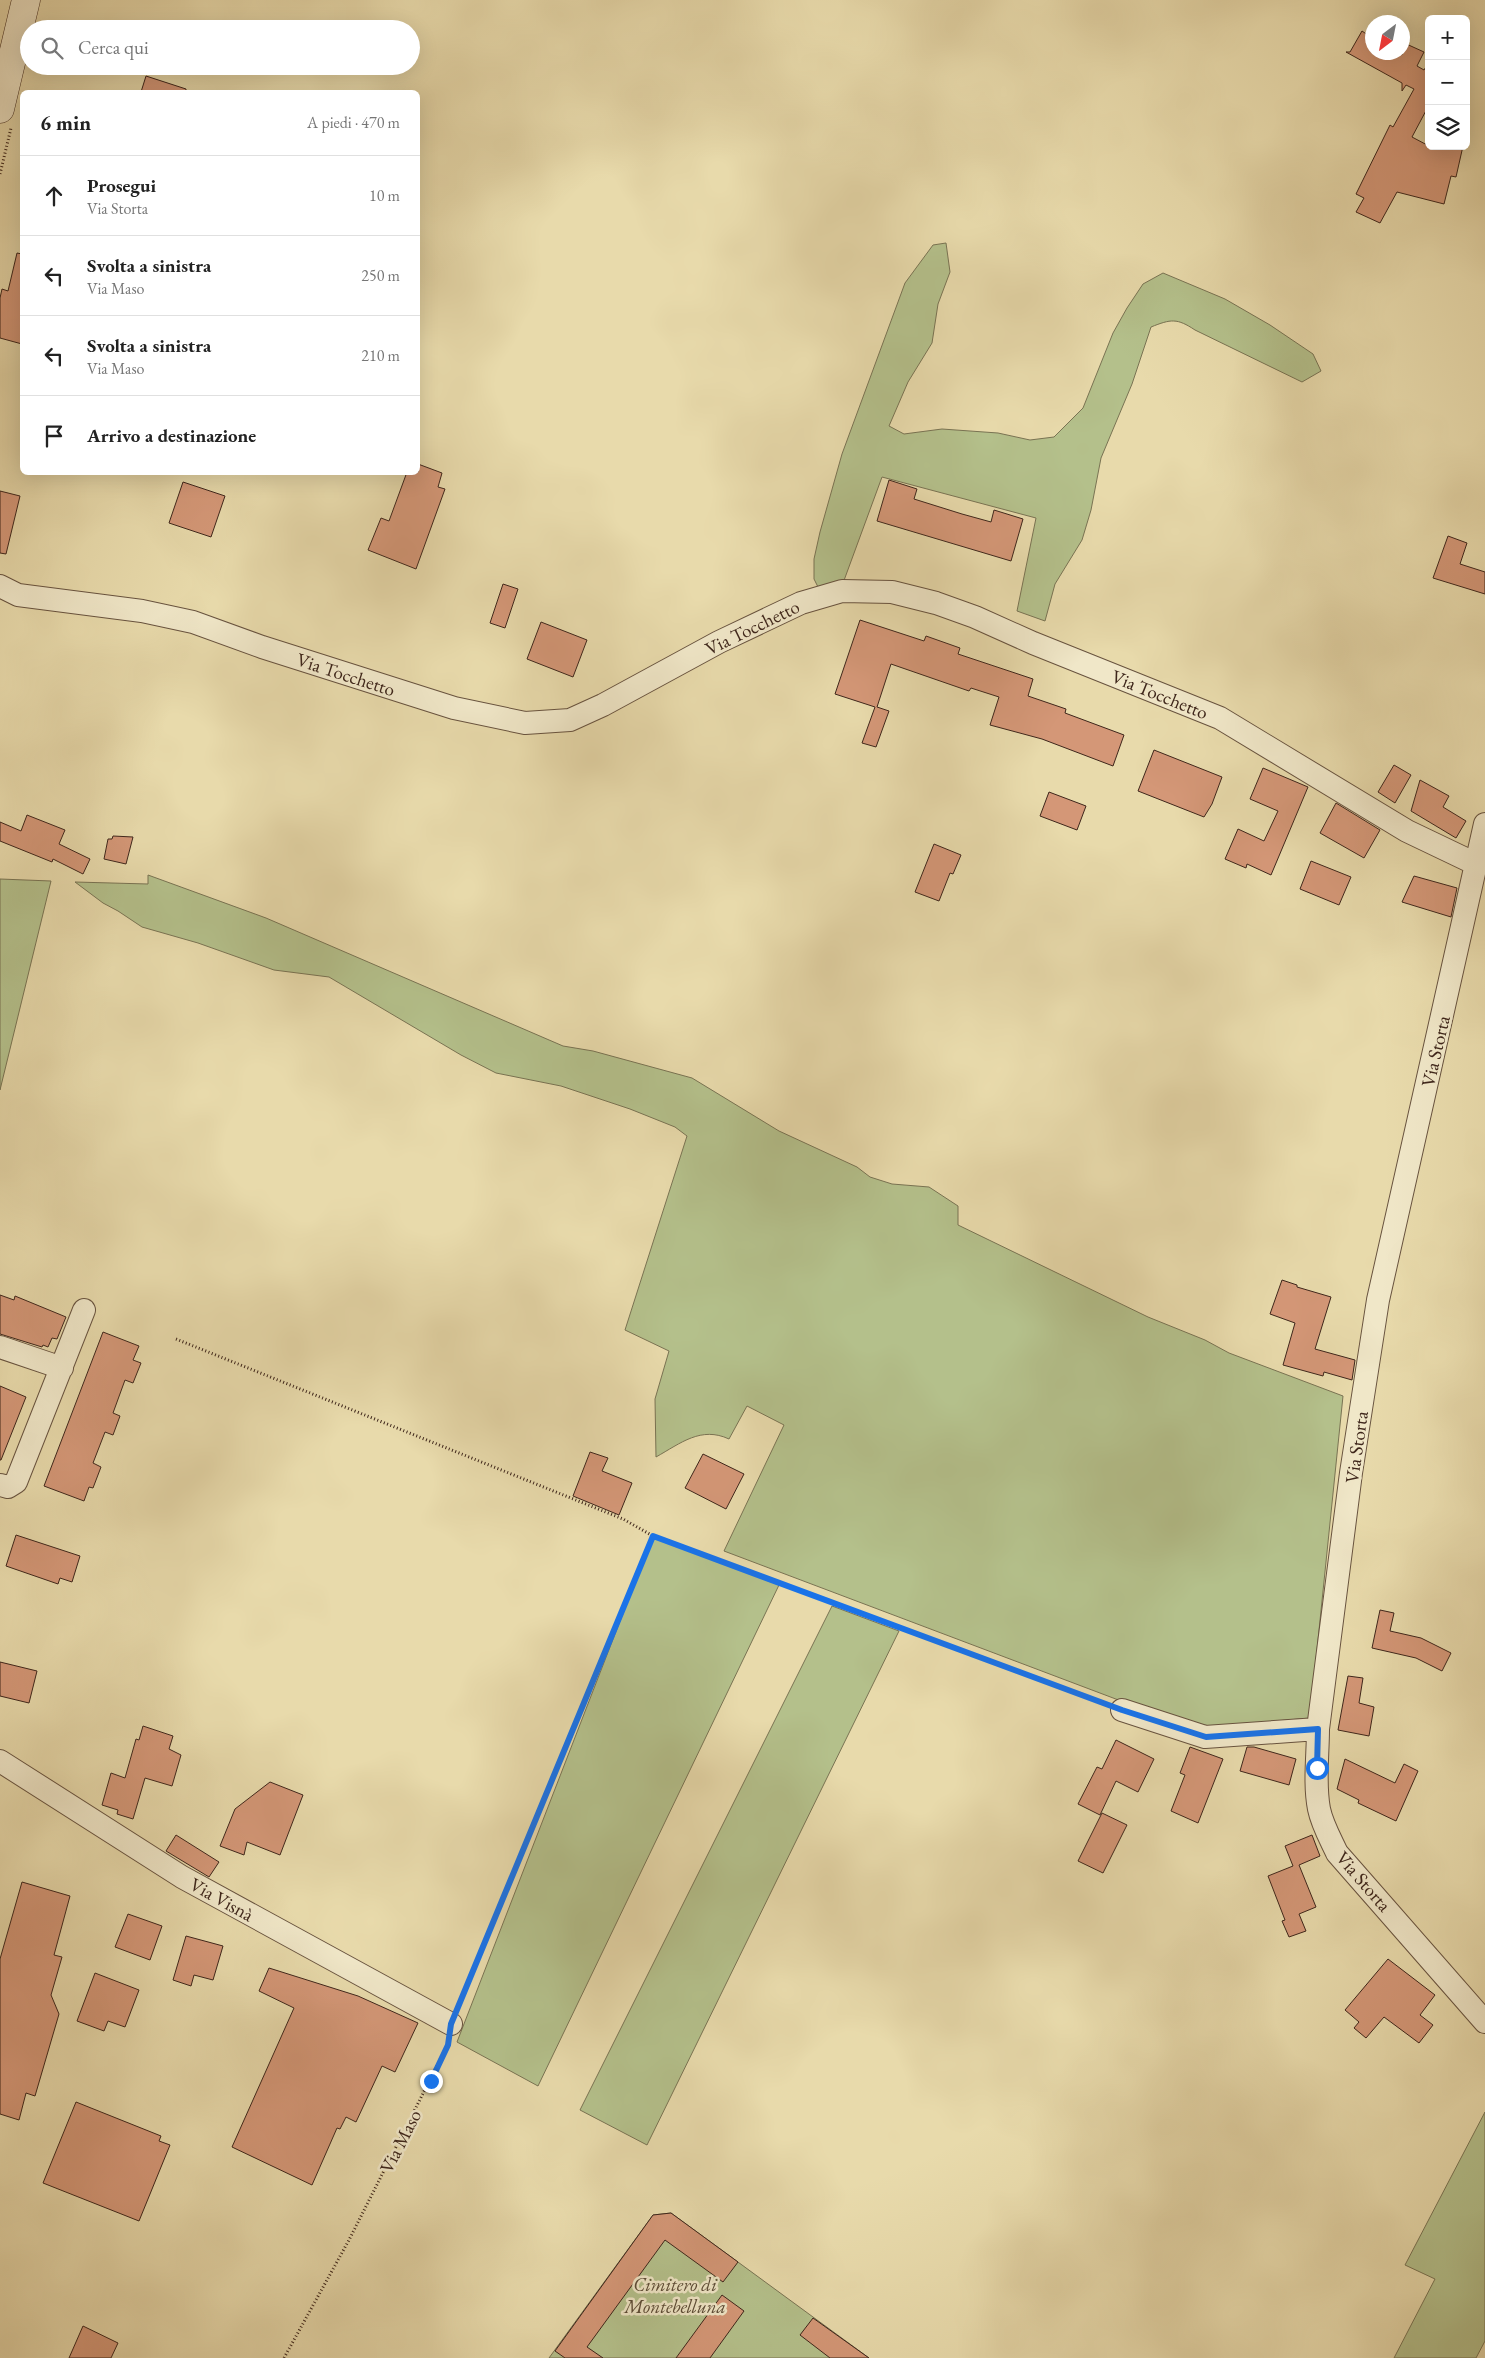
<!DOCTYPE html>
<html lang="it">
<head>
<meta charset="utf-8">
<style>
	body { margin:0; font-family:"EB Garamond",serif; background:#f2f2f2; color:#222 }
	.controls { position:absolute; right:15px; top:15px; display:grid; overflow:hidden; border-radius:8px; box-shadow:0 5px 20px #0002 }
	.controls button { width:45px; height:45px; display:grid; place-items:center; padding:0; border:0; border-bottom:1px solid #e0e0e0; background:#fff; color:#222; font:25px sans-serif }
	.compass { position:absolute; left:1365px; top:15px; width:45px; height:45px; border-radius:50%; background:#fff; box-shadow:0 5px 20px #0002; rotate:212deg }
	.stop { position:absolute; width:15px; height:15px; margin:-11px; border:4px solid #1a73e8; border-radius:50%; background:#fff }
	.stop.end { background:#1a73e8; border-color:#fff; box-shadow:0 1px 5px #0008 }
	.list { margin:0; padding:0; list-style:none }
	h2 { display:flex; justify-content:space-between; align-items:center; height:65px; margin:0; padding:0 20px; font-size:21px }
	h2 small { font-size:16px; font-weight:400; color:#767676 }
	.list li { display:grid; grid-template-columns:32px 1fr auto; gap:15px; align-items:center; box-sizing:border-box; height:80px; padding:0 20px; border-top:1px solid #e0e0e0 }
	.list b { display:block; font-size:19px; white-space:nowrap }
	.list p { margin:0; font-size:16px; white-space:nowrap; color:#767676 }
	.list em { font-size:16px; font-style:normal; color:#767676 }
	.icon { flex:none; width:28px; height:28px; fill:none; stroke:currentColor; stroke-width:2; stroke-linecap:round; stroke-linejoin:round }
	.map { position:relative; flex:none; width:1485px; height:2358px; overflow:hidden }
	.search { position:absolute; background:#fff; box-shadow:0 5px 20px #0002; left:20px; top:20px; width:400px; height:55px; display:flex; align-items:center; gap:12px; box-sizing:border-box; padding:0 18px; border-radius:28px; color:#767676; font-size:19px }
	.panel { position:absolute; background:#fff; box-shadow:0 5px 20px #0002; left:20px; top:90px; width:400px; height:385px; border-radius:8px }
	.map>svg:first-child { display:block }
	.green { fill:#b4c08b; stroke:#797353 }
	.building { fill:#d49777; stroke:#3e261b }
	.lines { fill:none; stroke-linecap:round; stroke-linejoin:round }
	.street-casing { stroke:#68533f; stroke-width:24 }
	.secondary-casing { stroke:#3e261b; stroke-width:29 }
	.path { stroke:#3e261b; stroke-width:3; stroke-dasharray:1 2.5; stroke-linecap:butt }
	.street { stroke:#f0e7c8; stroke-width:22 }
	.secondary { stroke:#f0e7c8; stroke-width:28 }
	.route { stroke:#1a73e8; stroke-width:6 }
	.labels { text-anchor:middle; stroke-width:5; stroke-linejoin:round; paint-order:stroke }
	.street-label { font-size:19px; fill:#3e261b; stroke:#f0e7c8 }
	.park-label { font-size:19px; font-style:italic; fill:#5c4c37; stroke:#f0e7c8 }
</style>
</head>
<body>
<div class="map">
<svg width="1485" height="2358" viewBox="0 0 1485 2358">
	<rect width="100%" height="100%" fill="#e8daab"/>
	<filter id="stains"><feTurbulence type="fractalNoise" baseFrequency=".004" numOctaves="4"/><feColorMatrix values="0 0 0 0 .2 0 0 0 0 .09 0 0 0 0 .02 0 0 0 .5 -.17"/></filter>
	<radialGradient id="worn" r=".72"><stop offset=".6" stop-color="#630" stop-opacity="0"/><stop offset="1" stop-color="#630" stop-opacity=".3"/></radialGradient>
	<!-- green -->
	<path class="green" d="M946,243L950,272L938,304L932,343L908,382L889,426L904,434L942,429L998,433L1030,440L1054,437L1083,408L1113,333L1127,308L1143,284L1163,273L1225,299L1270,325L1313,354L1321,371L1302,382L1195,330C1177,318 1171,319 1151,327L1132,384L1101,458L1091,510L1082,540L1055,584L1045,621L1017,611L1036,518L882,477L839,594L821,593L814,579V559L820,532L842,454L905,283L933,245Z
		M148,875L266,918L563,1046L593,1051L692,1078L779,1131L857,1167L870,1177L892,1184L929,1187L958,1206V1225L1148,1317L1205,1340L1229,1353L1343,1396L1310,1718L1209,1727L1129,1704L724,1551L784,1425L747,1406L729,1439C701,1426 681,1443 656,1457L655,1399L669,1351L625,1330L687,1136L675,1127L630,1109L561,1086L496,1073L461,1055L329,977L274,970L198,943L142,927L118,911L103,903L75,882L148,884Z
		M0,879L51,881L0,1090Z
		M653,1536L779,1585L538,2086L457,2042Z
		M832,1606L899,1631L647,2145L580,2110Z
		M1485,2112V2341L1476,2358H1394L1435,2279L1405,2265Z
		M671,2213L869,2358H549L653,2215Z"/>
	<!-- building -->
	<path class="building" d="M1362,31L1372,38V52H1398L1402,55V42L1424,52L1417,66L1424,70L1429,62V105L1412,137L1429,146H1463L1456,177L1451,176L1444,204L1397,192L1380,223L1356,212L1364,198L1356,194L1390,125L1393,127L1414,89L1406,85L1402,91V83L1346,52H1350Z
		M146,76L186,89V92H141Z
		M17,253L22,254V344L0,338V298L2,289L8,291Z
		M418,464L442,473L438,487L445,489L416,569L368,550L381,518L389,521L407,472H418Z
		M889,480L917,489L914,499L962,514L991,522L994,510L1023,519L1011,561L877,521Z
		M183,482L225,496L211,537L169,523Z
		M0,491L20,496L6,554L0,553Z
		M1448,536L1467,543L1460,564L1485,572V594L1433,578Z
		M503,584L518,589L505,628L490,623Z
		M860,620L924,641L926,636L960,648L958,654L1033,679L1028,696L1066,709L1065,713L1124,735L1113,766L1042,739L990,725L999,697L971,688L969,691L891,664L877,707L889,711L876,747L862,743L875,707L835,694Z
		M541,622L587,640L573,677L527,659Z
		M1154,750L1222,777L1212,804L1204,817L1138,791Z
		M1394,765L1411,775L1395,803L1378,792Z
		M1263,768L1308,787L1271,875L1247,864L1246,868L1225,859L1238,829L1264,841L1278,811L1250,799Z
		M1420,780L1449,796L1443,807L1466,821L1456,838L1411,811Z
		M1049,792L1086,806L1077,830L1040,816Z
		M1336,803L1380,830L1364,858L1320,833Z
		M27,815L65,830L59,844L90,859L83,874L53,859L52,862L0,841V822L21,831Z
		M113,836L133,837L126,864L104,859L108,839H112Z
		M934,844L961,855L953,874L950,873L939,901L915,892Z
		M1311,861L1351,877L1339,905L1300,889Z
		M1414,876L1457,888L1451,917L1402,902Z
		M1282,1280L1297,1285V1287L1331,1297L1315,1349L1355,1360L1352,1380L1324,1372L1323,1376L1283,1365L1295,1323L1270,1314Z
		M0,1295L14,1300L15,1296L66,1317L57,1339L52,1338L48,1347L43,1345L42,1347L0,1334Z
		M103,1332L139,1346L133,1360L141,1363L133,1383L125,1380L113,1413L120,1416L113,1435L105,1432L93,1463L101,1467L93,1488L89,1487L84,1501L44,1486Z
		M0,1386L26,1397L1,1460H0Z
		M590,1452L608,1458L602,1471L632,1483L619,1515L573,1496Z
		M703,1454L744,1474L726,1509L685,1488Z
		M16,1535L80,1556L72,1582L60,1578L58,1584L6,1566Z
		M1380,1610L1394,1613L1390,1631L1421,1638L1451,1653L1442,1671L1416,1658L1372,1648Z
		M0,1662L37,1671L29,1703L0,1696Z
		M1348,1676L1363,1678L1359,1703L1374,1707L1369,1736L1338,1730Z
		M143,1726L173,1736L169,1749L181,1755L172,1786L145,1778L133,1819L117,1814L118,1810L102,1805L111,1773L125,1778L136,1739L139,1740Z
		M1116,1740L1154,1759L1138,1792L1116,1781L1100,1815L1078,1804L1097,1767L1102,1769Z
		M1190,1747L1223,1759L1198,1823L1171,1811L1185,1775L1180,1773Z
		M1247,1747H1254L1296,1759L1289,1785L1240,1771Z
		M1345,1759L1395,1783L1404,1764L1418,1771L1396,1821L1358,1803L1359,1800L1337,1789Z
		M270,1782L303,1795L280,1855L247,1842L244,1855L220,1846L235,1809Z
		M1102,1813L1127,1825L1103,1873L1078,1861Z
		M176,1835L219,1862L209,1877L166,1851Z
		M1312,1835L1320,1856L1299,1865L1316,1907L1299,1914L1306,1931L1289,1937L1282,1921L1285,1920L1268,1876L1293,1866L1285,1846Z
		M22,1882L70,1896L54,1955L62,1957L51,1995L59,2014L35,2096L26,2093L19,2120L0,2114V1959Z
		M128,1914L162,1926L150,1960L115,1947Z
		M186,1936L223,1946L213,1980L194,1975L191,1986L173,1980Z
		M1388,1959L1435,1995L1420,2015L1433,2025L1419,2043L1384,2017L1366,2038L1354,2028L1359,2022L1345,2010Z
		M269,1968L358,1996L418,2023L395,2072L382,2066L356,2122L346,2117L340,2129L337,2128L312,2185L232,2147L294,2008L259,1991Z
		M95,1973L139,1990L125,2027L108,2021L104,2031L77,2021Z
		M76,2102L161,2136L159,2141L170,2145L139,2221L43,2183Z
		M671,2213L738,2262L723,2282L665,2240L587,2347L603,2358H565L555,2351L653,2215Z
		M722,2295L744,2311L710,2358H676Z
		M813,2318L869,2358H830L800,2335Z
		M83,2326L118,2343L111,2358H69Z"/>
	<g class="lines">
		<defs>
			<path id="street" d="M0,586L18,595L142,611L193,622L262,647L454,708L525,723L570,720L603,705L719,642L801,603L842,591L892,592L936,603L975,617L1033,643L1220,718L1407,831L1476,864
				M1485,824L1378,1300L1351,1473L1318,1729C1318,1755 1314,1783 1319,1809C1322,1824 1330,1838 1337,1853L1485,2022
				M0,1347L62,1368
				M0,1485L8,1487L16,1482L84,1310
				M1122,1710L1205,1737L1318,1729
				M0,1761L182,1877L451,2024"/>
			<path id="secondary" d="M0,109L26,0"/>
		</defs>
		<!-- street casing -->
		<use href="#street" class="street-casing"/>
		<!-- secondary casing -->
		<use href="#secondary" class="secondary-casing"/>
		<!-- path -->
		<path class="path" d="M0,174L11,128
			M176,1339L623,1519L653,1536L1105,1704
			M458,2007L653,1536
			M284,2358L349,2240L448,2044"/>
		<!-- street -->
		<use href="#street" class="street"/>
		<!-- secondary -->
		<use href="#secondary" class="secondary"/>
	</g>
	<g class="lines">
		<!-- route -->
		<path class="route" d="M431,2081L448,2045L451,2024L653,1536L1122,1710L1206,1737L1318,1729L1317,1768"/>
	</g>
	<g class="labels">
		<!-- street labels -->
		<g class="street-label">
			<text transform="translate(752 627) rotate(-26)" y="7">Via Tocchetto</text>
			<text transform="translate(346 674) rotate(18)" y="7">Via Tocchetto</text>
			<text transform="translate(1160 694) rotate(22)" y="7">Via Tocchetto</text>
			<text transform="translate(1435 1051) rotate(-77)" y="7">Via Storta</text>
			<text transform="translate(1356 1447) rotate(-82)" y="7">Via Storta</text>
			<text transform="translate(1364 1881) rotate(49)" y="7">Via Storta</text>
			<text transform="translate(222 1899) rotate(29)" y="7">Via Visnà</text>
			<text transform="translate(400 2141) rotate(-63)" y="7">Via Maso</text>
		</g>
		<!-- park labels -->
		<g class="park-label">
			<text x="675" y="2291">Cimitero di<tspan x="675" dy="22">Montebelluna</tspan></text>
		</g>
	</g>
	<rect width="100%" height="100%" filter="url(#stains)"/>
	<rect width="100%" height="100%" fill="url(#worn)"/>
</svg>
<div class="controls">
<button>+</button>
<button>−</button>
<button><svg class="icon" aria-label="layers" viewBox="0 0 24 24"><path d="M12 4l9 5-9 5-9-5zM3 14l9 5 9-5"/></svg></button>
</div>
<svg class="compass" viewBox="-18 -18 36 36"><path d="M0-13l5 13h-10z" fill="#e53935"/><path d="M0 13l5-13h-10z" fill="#767676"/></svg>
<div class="stop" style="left:1317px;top:1768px"></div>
<div class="stop end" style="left:431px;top:2081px"></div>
<div class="search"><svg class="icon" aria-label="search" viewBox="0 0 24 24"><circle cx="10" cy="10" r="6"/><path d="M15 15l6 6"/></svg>Cerca qui</div>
<section class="panel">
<h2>6 min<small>A piedi · 470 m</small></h2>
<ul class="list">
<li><svg class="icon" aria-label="ahead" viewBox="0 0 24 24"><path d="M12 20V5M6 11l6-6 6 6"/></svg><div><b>Prosegui</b><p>Via Storta</p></div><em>10 m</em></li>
<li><svg class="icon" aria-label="left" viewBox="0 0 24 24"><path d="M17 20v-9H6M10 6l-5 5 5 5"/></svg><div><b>Svolta a sinistra</b><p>Via Maso</p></div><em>250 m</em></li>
<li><svg class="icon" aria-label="left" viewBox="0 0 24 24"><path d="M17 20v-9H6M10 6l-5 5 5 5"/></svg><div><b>Svolta a sinistra</b><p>Via Maso</p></div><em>210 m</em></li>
<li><svg class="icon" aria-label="arrive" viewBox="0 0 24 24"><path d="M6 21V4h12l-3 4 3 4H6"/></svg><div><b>Arrivo a destinazione</b></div></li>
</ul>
</section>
</div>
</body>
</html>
